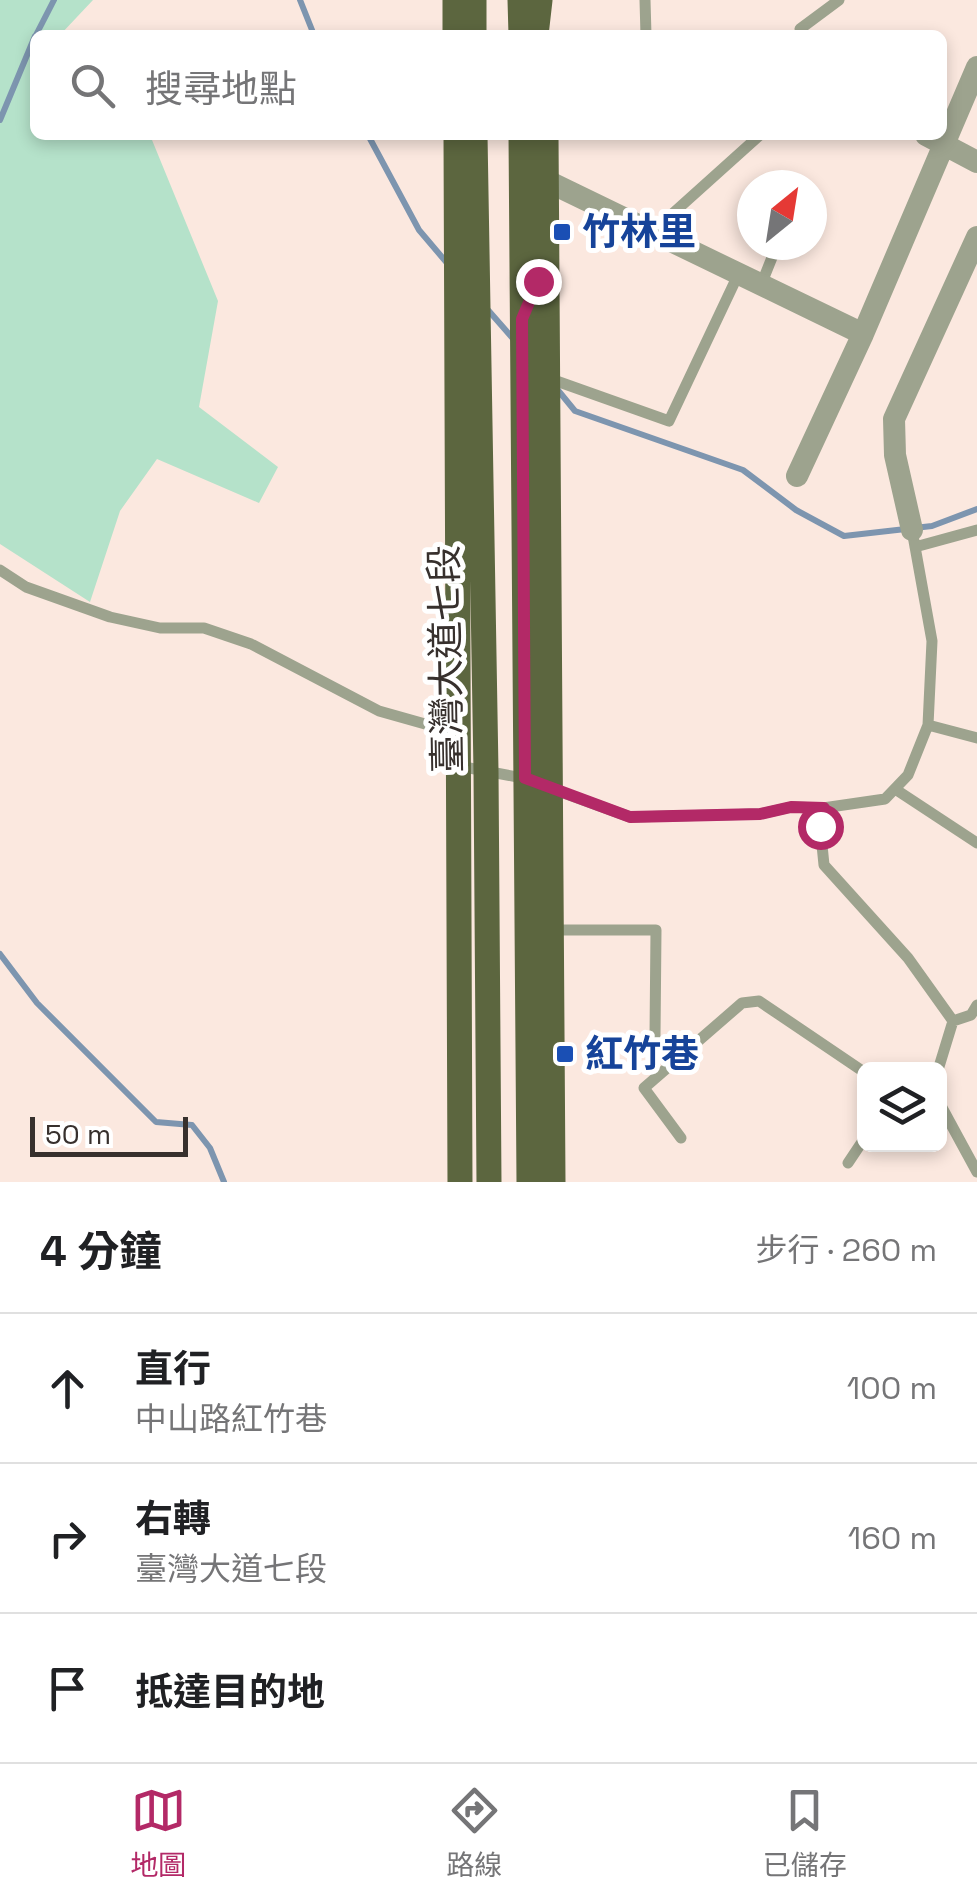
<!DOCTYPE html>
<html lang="zh-TW">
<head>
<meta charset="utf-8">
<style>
	body { margin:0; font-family:"Space Grotesk","Noto Sans TC",sans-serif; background:#f6f6f6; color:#202124 }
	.controls { position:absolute; right:30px; bottom:30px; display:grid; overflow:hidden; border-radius:15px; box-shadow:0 5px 15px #0003 }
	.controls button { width:90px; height:90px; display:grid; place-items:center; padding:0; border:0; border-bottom:2px solid #e0e0e0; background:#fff; color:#202124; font:50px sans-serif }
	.compass { position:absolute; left:737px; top:170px; width:90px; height:90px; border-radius:50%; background:#fff; box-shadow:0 5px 15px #0003; rotate:30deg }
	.scale { position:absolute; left:30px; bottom:25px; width:158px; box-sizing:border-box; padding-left:10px; border:5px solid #37302d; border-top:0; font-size:28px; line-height:35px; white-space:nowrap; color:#37302d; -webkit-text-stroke:8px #fff; paint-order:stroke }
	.stop { position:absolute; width:30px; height:30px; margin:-22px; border:8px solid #b32967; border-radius:50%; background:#fff }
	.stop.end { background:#b32967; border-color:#fff; box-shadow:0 2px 10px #0008 }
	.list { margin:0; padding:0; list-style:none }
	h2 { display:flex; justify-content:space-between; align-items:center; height:130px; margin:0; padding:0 40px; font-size:42px }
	h2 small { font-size:32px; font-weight:400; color:#757577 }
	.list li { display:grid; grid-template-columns:65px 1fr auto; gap:30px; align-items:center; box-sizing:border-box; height:150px; padding:0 40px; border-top:2px solid #e0e0e0 }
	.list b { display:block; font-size:38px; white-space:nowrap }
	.list p { margin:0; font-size:32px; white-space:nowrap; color:#757577 }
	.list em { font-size:32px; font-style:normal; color:#757577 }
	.icon { flex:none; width:55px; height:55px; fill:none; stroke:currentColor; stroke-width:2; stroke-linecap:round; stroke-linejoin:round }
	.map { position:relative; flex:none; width:977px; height:1182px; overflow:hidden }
	.search { position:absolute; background:#fff; box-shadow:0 5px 15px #0003; left:30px; right:30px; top:30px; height:110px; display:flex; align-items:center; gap:25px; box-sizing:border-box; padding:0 35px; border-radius:15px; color:#757577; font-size:38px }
	.sheet { height:580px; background:#fff }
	nav { display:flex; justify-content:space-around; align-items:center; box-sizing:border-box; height:140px; border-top:2px solid #e0e0e0; background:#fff; font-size:28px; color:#757577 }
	nav a { display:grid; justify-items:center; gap:5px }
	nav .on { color:#b32967 }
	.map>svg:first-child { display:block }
	.green { fill:#b5e2ca }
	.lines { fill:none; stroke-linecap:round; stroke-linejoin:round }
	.stream { stroke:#7d95af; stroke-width:6 }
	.service { stroke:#9da38e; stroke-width:11 }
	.minor { stroke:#9da38e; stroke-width:22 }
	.primary { stroke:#5c663f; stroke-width:25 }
	.route { stroke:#b32967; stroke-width:12 }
	.transit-dot { fill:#1a4fb4; stroke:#fff; stroke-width:4 }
	.labels { text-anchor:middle; stroke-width:10; stroke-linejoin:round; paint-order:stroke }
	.transit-label { font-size:38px; font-weight:bold; fill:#164399; stroke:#fff; text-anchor:start }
	.street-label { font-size:38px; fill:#37302d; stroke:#fff }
</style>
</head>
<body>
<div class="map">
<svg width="977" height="1182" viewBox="0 0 977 1182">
	<rect width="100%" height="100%" fill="#fbe8df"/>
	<!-- green -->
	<path class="green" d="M0,0H93L60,35H35V135H147L152,140L218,301L199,407L278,467L259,503L157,459L120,511L90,602L0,544Z"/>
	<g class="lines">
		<!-- stream -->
		<path class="stream" d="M300,0L314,35
			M36,35L54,0
			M0,120L35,36
			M368,135L419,230L447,263
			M488,310L516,342
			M557,389L575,411L743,470L796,510L844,536L932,526L977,509
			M0,954L37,1003L156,1122L192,1125L210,1148L224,1182"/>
		<!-- service -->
		<path class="service" d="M645,0L646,35
			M805,35L800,29L839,0
			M651,233L760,135
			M761,285L777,245
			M548,378L669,421L738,275
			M912,530L932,641L928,725L908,775L885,799L823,808L820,825L824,865L908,958L953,1021L938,1070
			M915,547L977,530
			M0,570L26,587L110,617L160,628H204L251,644L379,711L457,733
			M928,725L977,738
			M459,766L528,779
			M550,788L630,817L760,814L791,807L823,808
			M895,789L977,843
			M552,930H656L655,1036
			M953,1021L971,1015L977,1005
			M940,1104L977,1172
			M681,1138L644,1088L742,1003L759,1001L864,1072
			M848,1163L864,1139"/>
		<!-- minor -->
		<path class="minor" d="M926,135L977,162
			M547,181L863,334
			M797,476L863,334L977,67
			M912,530L895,455L894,419L977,237"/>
		<!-- primary -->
		<path class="primary" d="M455,0V35
			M520,0L521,35
			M474,35V0
			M536,35L540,0
			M456,135L460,1182
			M475,135L486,771L489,1182
			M521,135L529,1182
			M546,135L553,1182"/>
	</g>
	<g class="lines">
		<!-- route -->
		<path class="route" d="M538,281L522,319L525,778L630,817L760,814L791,807L824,808L820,826"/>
	</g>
	<!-- markers -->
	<g class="transit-dot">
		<rect x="552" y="222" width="20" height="20" rx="5"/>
		<rect x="555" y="1044" width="20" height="20" rx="5"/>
	</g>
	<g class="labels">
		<!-- transit labels -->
		<g class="transit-label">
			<text x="582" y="245">竹林里</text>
			<text x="585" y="1067">紅竹巷</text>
		</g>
		<!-- street labels -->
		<g class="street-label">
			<text transform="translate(446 659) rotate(-91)" y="13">臺灣大道七段</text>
		</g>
	</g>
</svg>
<div class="controls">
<button><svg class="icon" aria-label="layers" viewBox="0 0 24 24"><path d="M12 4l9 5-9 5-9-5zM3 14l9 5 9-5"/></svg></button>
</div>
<svg class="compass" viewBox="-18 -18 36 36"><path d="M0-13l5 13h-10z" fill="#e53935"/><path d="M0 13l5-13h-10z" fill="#757577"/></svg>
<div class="scale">50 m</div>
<div class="stop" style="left:820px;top:826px"></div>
<div class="stop end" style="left:538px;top:281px"></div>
<div class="search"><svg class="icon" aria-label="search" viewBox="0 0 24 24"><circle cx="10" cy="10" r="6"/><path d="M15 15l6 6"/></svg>搜尋地點</div>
</div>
<section class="sheet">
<h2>4 分鐘<small>步行 · 260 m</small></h2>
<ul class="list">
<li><svg class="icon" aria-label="ahead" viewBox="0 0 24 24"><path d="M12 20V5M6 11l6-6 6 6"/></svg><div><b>直行</b><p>中山路紅竹巷</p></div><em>100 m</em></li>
<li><svg class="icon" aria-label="right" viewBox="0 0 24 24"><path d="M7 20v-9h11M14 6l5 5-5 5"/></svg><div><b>右轉</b><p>臺灣大道七段</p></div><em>160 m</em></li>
<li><svg class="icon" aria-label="arrive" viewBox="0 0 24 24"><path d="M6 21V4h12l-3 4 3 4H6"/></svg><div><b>抵達目的地</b></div></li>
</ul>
</section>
<nav>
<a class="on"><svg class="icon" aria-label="map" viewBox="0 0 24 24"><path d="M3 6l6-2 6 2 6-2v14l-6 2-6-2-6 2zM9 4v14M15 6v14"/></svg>地圖</a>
<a><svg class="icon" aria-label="directions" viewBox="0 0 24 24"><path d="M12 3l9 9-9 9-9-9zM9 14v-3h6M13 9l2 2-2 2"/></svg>路線</a>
<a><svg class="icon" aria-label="saved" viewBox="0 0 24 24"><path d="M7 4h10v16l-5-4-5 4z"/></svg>已儲存</a>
</nav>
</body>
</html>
